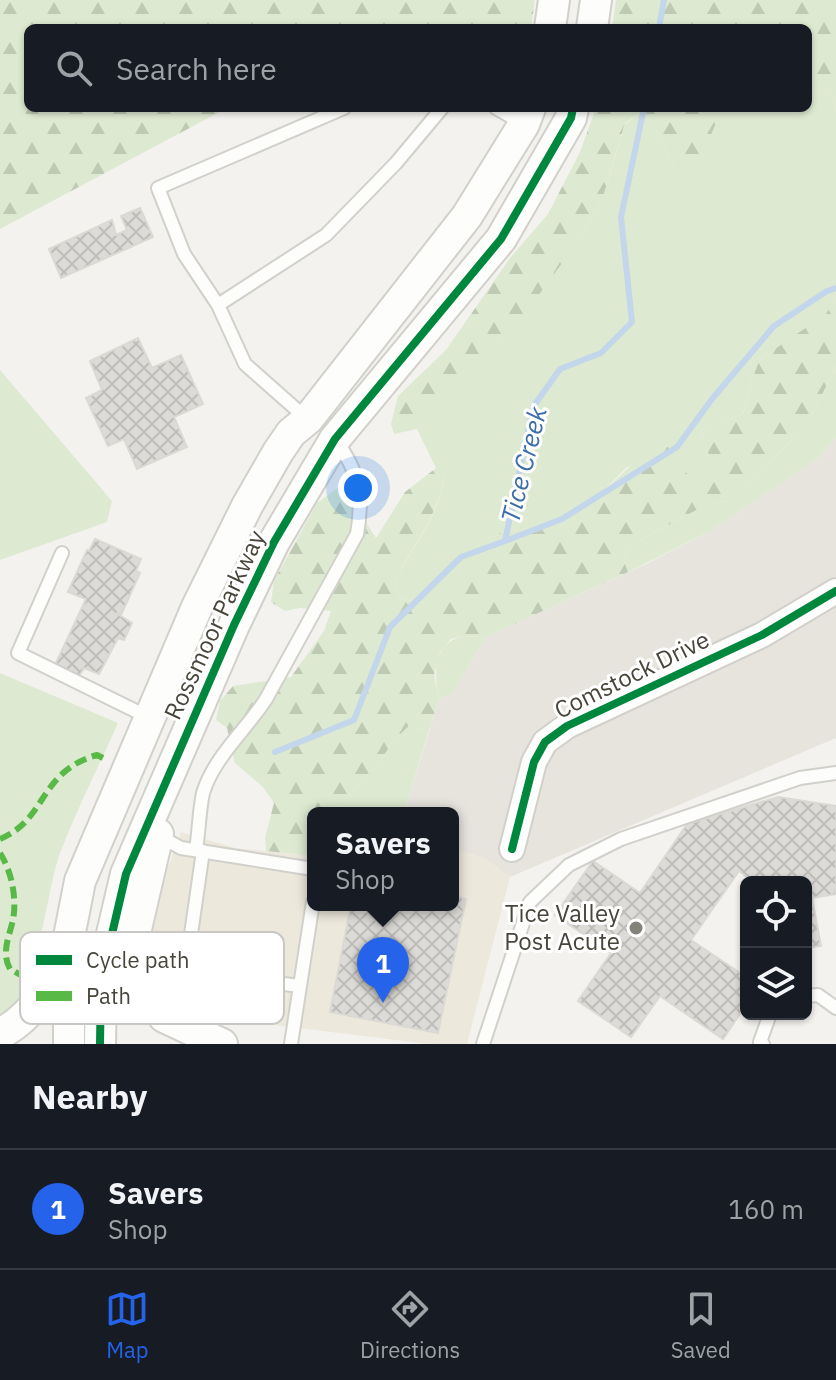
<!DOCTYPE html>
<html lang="en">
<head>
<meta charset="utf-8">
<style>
	body { margin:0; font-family:"IBM Plex Sans",sans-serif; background:#20242c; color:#f1f3f6 }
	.controls { position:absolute; right:24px; bottom:24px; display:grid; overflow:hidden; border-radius:12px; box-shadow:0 2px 6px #0004 }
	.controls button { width:72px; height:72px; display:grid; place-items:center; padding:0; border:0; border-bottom:2px solid #363941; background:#171b24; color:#f1f3f6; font:40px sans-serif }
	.you { position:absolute; left:358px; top:488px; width:28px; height:28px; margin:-20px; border:6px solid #fff; border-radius:50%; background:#1a73e8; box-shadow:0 0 0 12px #1a73e833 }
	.badge { display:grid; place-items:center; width:52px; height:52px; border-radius:50%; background:#2563eb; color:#fff; font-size:26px; font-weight:700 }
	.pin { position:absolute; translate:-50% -66px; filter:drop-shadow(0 2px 4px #0008) }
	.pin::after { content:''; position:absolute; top:42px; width:28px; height:24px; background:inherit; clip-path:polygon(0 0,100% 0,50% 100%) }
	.popup { position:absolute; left:307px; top:807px; width:152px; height:104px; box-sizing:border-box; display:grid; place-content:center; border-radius:12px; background:#171b24; filter:drop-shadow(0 2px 6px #0005); font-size:26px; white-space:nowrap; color:#9ea1a6 }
	.popup b { font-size:30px; color:#f1f3f6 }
	.popup::after { content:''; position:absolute; left:50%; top:100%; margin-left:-16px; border:16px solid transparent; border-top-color:#171b24 }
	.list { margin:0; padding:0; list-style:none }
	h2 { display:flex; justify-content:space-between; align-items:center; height:104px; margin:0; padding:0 32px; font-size:34px }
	h2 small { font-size:26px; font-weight:400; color:#9ea1a6 }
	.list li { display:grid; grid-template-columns:52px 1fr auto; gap:24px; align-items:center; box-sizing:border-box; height:120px; padding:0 32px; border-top:2px solid #363941 }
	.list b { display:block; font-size:30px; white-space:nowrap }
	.list p { margin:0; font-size:26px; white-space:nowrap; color:#9ea1a6 }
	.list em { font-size:26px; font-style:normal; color:#9ea1a6 }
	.icon { flex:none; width:44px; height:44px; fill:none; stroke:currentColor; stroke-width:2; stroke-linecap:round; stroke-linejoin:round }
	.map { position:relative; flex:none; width:836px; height:1044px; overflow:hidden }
	.search { position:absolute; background:#171b24; box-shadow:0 2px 6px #0004; left:24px; right:24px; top:24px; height:88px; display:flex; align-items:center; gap:20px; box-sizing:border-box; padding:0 28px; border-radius:12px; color:#9ea1a6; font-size:30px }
	.sheet { height:224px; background:#171b24 }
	nav { display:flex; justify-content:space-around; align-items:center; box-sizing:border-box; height:112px; border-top:2px solid #363941; background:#171b24; font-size:22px; color:#9ea1a6 }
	nav a { display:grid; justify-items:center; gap:4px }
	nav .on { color:#2563eb }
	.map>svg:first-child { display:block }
	.residential { fill:#e6e4dd }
	.commercial { fill:#ede8dc }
	.green { fill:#ddead1 }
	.forest { fill:url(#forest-firs) }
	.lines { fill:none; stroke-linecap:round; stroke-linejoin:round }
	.stream { stroke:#c3d6eb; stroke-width:6 }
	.building { fill:url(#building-cross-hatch); stroke:#dbd9d4; stroke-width:2 }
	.service-casing { stroke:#d1d0cb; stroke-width:16 }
	.minor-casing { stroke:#d1d0cb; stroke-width:28 }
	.tertiary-casing { stroke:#d1d0cb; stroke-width:34 }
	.service { stroke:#fdfdfc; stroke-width:12 }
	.minor { stroke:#fdfdfc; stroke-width:24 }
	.tertiary { stroke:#fdfdfc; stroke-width:30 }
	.quiet { stroke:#58b947; stroke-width:6; stroke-dasharray:12 6; stroke-linecap:butt }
	.cycleway-casing { stroke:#fff; stroke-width:13 }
	.cycleway { stroke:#00873e; stroke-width:8 }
	.poi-dot { fill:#848279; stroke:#fff; stroke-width:3 }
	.labels { text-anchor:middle; stroke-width:6; stroke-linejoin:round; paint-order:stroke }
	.street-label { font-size:24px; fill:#48453a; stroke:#fff }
	.poi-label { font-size:24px; fill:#48453a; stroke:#fff; text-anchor:end }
	.water-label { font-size:26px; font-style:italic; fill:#3d6dab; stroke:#fff }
	.key { fill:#fff; stroke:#c8c7c4; stroke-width:2 }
	.key-label { font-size:22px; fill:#48453a }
</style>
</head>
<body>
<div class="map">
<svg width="836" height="1044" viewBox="0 0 836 1044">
	<defs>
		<pattern id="forest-firs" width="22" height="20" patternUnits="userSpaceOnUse" patternTransform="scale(2)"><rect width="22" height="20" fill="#ddead1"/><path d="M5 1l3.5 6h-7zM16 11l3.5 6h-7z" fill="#bfcab4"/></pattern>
		<pattern id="building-cross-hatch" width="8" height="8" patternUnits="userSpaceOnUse" patternTransform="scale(2)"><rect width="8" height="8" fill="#dcdbd7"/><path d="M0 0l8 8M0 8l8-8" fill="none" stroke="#bebdb9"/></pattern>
	</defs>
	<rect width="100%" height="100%" fill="#f3f2ee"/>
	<!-- residential -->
	<path class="residential" d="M836,438V738L510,877L484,858L453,849V813H404L439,699L452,694L486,637L646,564L712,530L817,459Z"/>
	<!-- commercial -->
	<path class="commercial" d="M181,832L235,848L313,856V905H453V849L484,858L510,877L467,1044H428L233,1020L185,1009L164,992L149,969L144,945L152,912Z"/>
	<!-- green -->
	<path class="green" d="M808,87L832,94L836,110V296L827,314L760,359L751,382L743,414L700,430L711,461V471L695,482L681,468L668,448L626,468L598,496L561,516L543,530C527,529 510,527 494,536C460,556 461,622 400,597L394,583C413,545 439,517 445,474L436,468L417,429L504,338L576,244L602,200L625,124L643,112L659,135L675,170L722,108H808Z
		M836,367V438L817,459L712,530L628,572L624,561L629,548L649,535L708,504L729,500L786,446L811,416Z
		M0,370L112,501L107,522L0,560Z
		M462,636L486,637L452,694L439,699C434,674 432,645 462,636Z
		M0,673L118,723C99,766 77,809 60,853C44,898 40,993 0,1019Z
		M410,725L428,733L404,813H340L341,803L378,764L394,740Z"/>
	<!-- forest -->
	<path class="forest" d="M0,0H535L531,28H28V108H227L0,229Z
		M616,0H836V110L832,94L808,87V28H612Z
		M596,108H722L700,162L675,170L659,135L643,112L625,123L602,200L576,244L538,296L504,338L417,429L394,434L391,424L398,396L446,350L510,258L548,214L580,152Z
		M836,296V367L811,416L786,446L729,500L708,504L649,535L629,548L624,561L628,572L486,637L462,636L451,639L440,652L434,675L439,699L428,733L410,725L394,740L378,764L341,803L340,813H313V856L266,851L265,838L274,803L263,787L235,763L227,728L216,720L220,701L233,686L291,677L324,631L331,611L300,608L285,611L271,602L274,581L317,503L342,485L376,538L405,492L436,468L445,473C439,516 413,544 394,583L400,597C461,622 460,555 494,536C510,527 527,529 543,530L561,516L598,496L653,445L668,447L681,468L695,481L710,471L711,461L700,430L743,414L751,382L760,359L826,314Z"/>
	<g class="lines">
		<!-- stream -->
		<path class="stream" d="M659,28L664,0
			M505,541L562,519L677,447L712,399L774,326L827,291L836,288
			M275,752L354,720L390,627L461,557L505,541L533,407L560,369L601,353L632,322L621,217L644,108"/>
	</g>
	<!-- building -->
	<path class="building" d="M140,208L153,237L61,278L49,249L112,220L116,235L127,230L121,216Z
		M138,338L152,368L181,355L203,404L174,417L187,447L137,469L124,439L108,446L86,398L102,390L90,361Z
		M95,539L141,559L136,571L140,573L121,615L116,613L132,623L124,640L118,638L99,674L84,668L79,676L55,665L86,599L68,592L87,550L89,551Z
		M778,797L836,806V894L812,898L821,946L806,948V882H753L739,871L691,940L746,977V1005L723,1039L660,996L631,1037L578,1001L611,953L555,915L593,861L640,893L687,824Z
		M453,896L466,899L438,1033L330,1012L351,905H453Z"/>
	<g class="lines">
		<defs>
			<path id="service" d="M496,108L524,124
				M218,305L326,235L396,163L442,108
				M306,418L245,364L218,305L184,254L158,188L344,108
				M62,553L18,653L150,718
				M157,835L181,848L313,869
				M196,850C199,832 199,811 203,793C214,757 246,730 266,699L357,534C364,494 359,472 335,439
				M203,851L189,948L204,974L300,986
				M806,996L818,995L836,1008
				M291,1044L313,902
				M483,1044L530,902L569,865L621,839L800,778L836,773
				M763,1044L760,1042L770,1014"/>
			<path id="minor" d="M512,849L534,762L545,742L567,726L762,635L836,591"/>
			<path id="tertiary" d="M550,28L554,0
				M592,28L596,0
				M158,834L129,959L141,988L164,1017L222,1044
				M0,1034C37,1014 50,984 66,946
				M69,1044V937L80,881L197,607L247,506L278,452L291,433L308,419L467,216L524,124L530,108
				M100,1044L101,981L126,874L234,625L274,542L335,439L501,239L571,118L573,108"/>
		</defs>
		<!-- service casing -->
		<use href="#service" class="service-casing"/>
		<!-- minor casing -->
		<use href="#minor" class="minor-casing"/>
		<!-- tertiary casing -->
		<use href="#tertiary" class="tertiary-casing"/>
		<!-- service -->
		<use href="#service" class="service"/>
		<!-- minor -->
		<use href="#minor" class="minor"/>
		<!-- tertiary -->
		<use href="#tertiary" class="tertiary"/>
		<!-- quiet -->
		<path class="quiet" d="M0,839C48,819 38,772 97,755L103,758
			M0,853C12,872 17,899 13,920C9,937 1,953 10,969L28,979"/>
		<defs>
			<path id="cycleway" d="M512,849L534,762L545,742L567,726L762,635L836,591
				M100,1044L101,981L126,874L234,625L274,542L335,439L501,239L571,118L573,108"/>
		</defs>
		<!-- cycleway casing -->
		<use href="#cycleway" class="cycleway-casing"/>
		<!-- cycleway -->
		<use href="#cycleway" class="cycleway"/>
	</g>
	<!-- markers -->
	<circle class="poi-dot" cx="636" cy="928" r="8"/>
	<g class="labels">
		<!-- street labels -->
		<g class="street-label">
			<text transform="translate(215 625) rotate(-65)" y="8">Rossmoor Parkway</text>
			<text transform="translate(632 675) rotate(-26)" y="8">Comstock Drive</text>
		</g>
		<!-- poi labels -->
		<g class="poi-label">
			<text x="620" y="922">Tice Valley<tspan x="620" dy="28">Post Acute</tspan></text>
		</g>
		<!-- water labels -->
		<g class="water-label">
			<text transform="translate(524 465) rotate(-76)" y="9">Tice Creek</text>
		</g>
	</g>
	<!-- legend -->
	<rect x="20" y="932" width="264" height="92" rx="12" class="key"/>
	<rect x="36" y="955" width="36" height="10" fill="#00873e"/>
	<rect x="36" y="991" width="36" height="10" fill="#58b947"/>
	<g class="key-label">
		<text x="86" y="968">Cycle path</text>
		<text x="86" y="1004">Path</text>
	</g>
</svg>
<div class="controls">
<button><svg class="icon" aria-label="locate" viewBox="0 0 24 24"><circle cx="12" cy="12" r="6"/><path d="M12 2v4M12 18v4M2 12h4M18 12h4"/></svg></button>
<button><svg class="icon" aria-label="layers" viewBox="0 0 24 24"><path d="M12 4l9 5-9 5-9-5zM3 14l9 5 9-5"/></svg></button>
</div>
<div class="you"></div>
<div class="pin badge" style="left:383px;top:1003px">1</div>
<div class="popup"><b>Savers</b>Shop</div>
<div class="search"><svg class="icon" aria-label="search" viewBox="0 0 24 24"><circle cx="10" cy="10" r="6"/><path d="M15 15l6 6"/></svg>Search here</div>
</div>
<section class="sheet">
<h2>Nearby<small></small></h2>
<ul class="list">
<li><span class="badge">1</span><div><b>Savers</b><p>Shop</p></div><em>160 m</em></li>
</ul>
</section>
<nav>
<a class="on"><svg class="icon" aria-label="map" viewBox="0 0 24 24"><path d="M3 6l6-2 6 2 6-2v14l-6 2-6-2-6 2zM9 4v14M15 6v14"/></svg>Map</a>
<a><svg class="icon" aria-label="directions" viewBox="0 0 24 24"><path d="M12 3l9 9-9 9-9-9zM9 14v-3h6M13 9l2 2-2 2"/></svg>Directions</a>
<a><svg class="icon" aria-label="saved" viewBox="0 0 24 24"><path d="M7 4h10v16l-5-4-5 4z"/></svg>Saved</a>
</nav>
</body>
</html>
